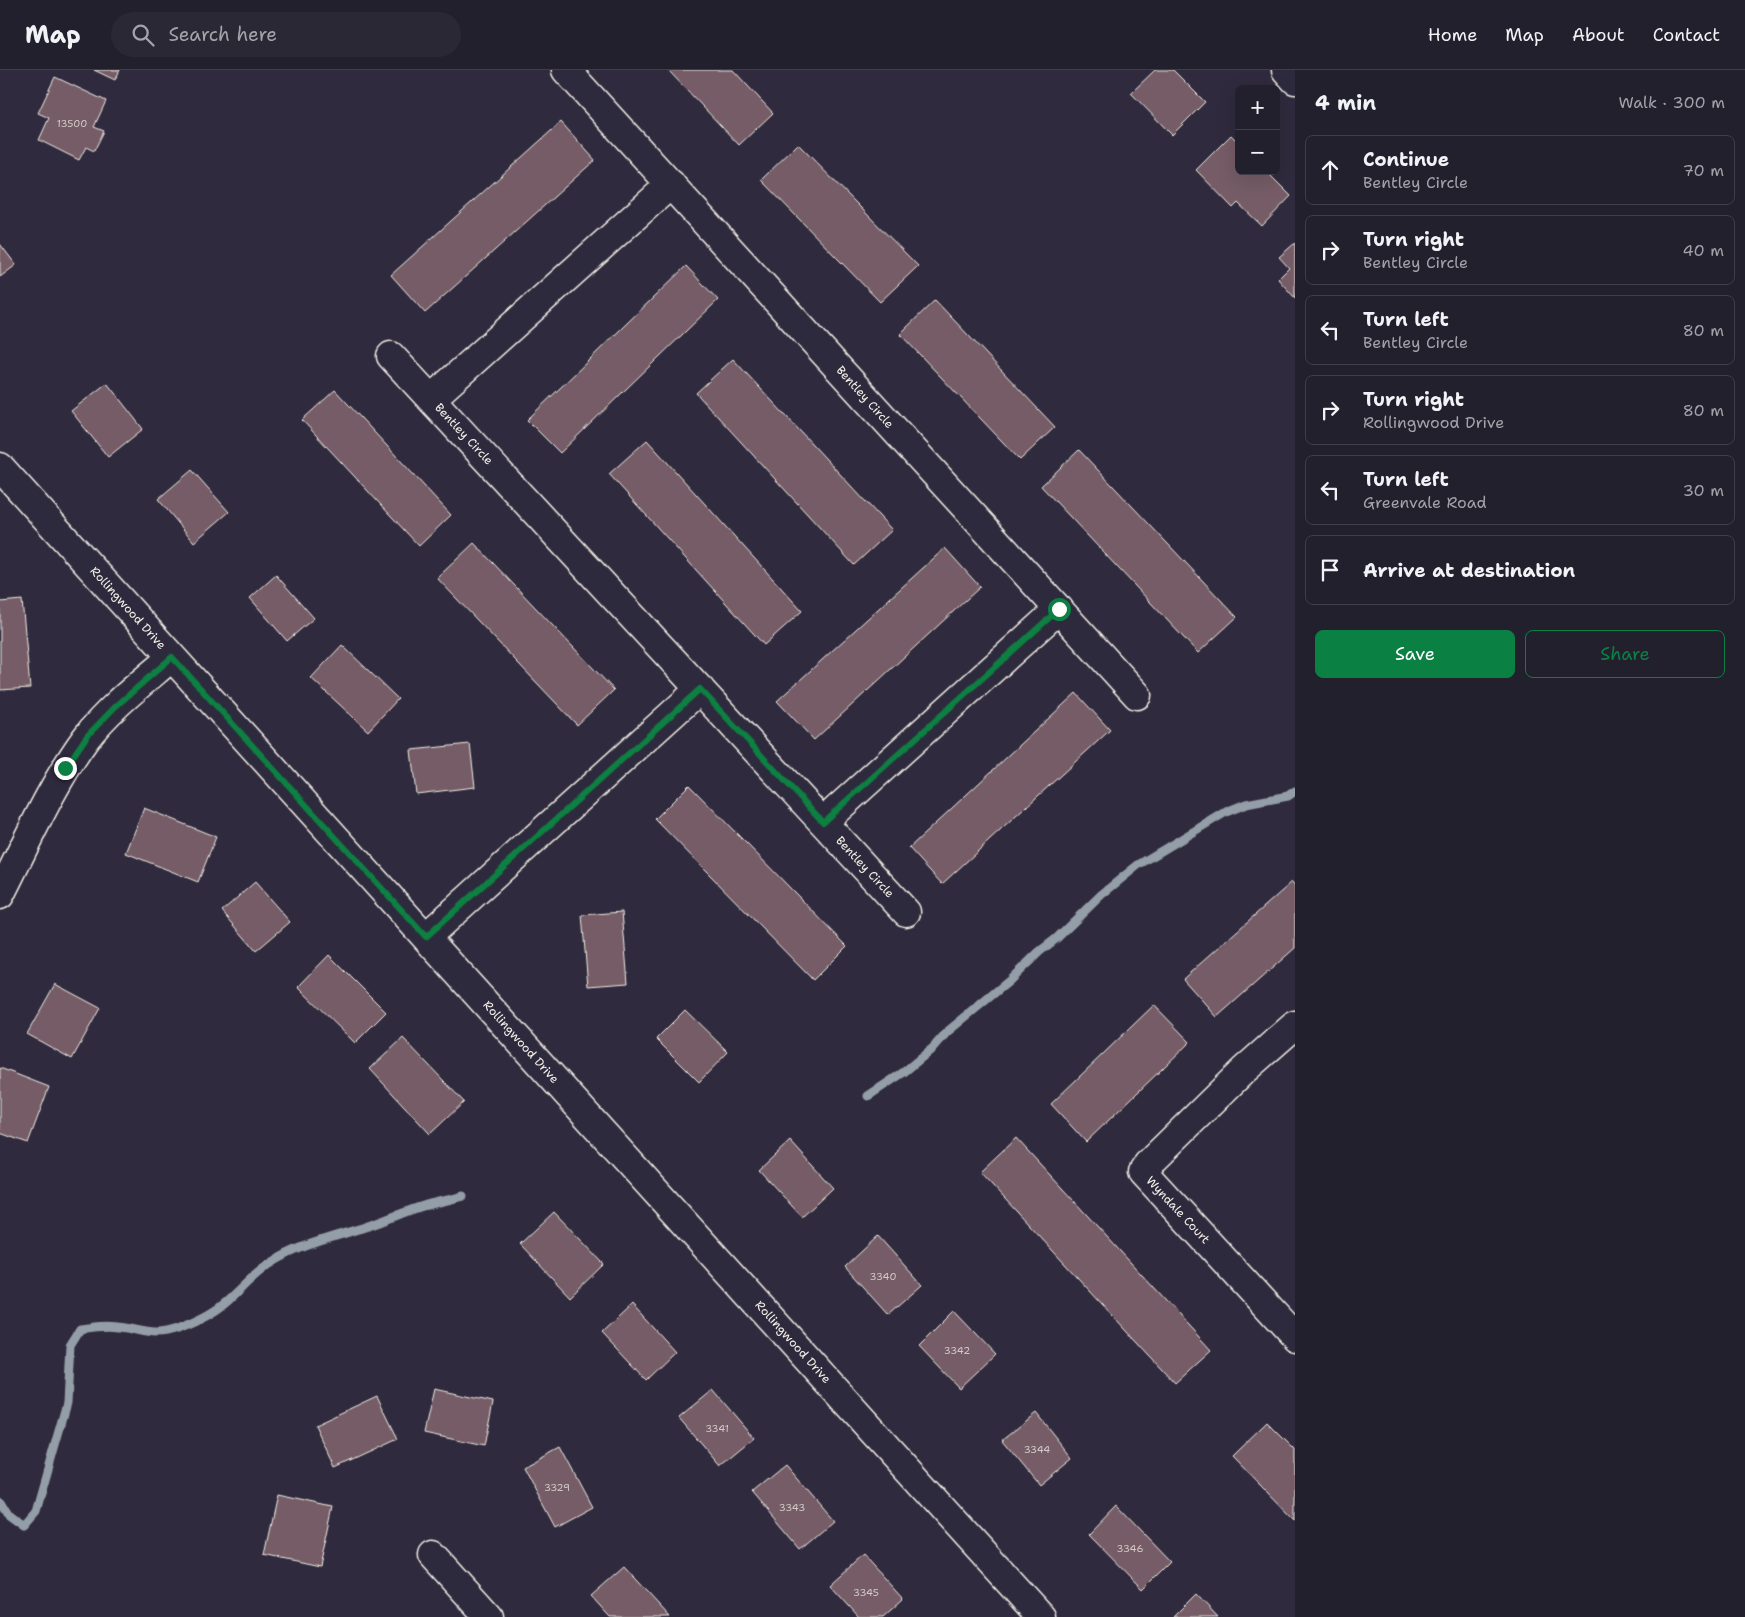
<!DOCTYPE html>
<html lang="en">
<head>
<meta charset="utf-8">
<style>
	body { margin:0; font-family:"Shantell Sans",sans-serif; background:#2b2836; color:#f1f3f6 }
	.controls { position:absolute; right:15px; top:15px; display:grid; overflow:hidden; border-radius:8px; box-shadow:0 5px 20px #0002 }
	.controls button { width:45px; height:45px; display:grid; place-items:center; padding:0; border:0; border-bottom:1px solid #403e4a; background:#23202e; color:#f1f3f6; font:25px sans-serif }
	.stop { position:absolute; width:15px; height:15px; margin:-11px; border:4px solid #0b8043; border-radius:50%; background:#fff }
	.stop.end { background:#0b8043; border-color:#fff; box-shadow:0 1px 5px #0008 }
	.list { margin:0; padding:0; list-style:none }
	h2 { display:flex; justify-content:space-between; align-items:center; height:65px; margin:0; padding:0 20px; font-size:21px }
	h2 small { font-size:16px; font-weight:400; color:#a3a3aa }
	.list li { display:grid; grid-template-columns:32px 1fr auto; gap:15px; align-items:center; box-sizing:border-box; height:70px; margin:0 10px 10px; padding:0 10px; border:1px solid #403e4a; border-radius:8px }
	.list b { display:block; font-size:19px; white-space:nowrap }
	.list p { margin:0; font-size:16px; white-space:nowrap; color:#a3a3aa }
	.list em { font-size:16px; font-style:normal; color:#a3a3aa }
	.actions { display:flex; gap:10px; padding:15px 20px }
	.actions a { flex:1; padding:11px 0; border:1px solid #0b8043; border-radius:8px; text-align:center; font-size:18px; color:#0b8043 }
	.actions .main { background:#0b8043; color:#fff }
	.icon { flex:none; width:28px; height:28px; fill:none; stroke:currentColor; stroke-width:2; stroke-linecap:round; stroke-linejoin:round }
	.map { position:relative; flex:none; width:1295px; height:1547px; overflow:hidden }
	header { display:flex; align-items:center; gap:30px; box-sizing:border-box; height:70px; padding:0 25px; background:#23202e; border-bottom:1px solid #403e4a }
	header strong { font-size:24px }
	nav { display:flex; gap:28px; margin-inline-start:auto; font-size:18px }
	.search { width:350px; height:45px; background:#2b2836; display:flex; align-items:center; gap:12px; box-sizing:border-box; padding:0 18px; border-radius:28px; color:#a3a3aa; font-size:19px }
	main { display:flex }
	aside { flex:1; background:#23202e }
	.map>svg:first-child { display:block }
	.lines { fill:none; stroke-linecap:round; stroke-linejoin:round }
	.stream { stroke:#939ea8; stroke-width:9 }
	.building { fill:#745b66; stroke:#f4f1e8 }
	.minor-casing { stroke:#f4f1e8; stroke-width:31 }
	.minor { stroke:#2f2a3d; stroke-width:28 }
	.route { stroke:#0b8043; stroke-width:6 }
	.labels { text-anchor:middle; stroke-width:4; stroke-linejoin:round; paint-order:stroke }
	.number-label { font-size:10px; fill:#d4ccc8 }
	.street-label { font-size:12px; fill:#f4f1e8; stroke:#2f2a3d }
</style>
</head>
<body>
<header>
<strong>Map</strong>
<div class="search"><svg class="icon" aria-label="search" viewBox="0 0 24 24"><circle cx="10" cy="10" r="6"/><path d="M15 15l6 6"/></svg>Search here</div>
<nav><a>Home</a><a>Map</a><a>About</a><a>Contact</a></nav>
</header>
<main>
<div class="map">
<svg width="1295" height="1547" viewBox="0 0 1295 1547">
	<rect width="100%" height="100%" fill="#2f2a3d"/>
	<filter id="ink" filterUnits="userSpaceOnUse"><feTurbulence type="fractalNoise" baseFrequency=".02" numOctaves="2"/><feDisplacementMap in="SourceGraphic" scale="10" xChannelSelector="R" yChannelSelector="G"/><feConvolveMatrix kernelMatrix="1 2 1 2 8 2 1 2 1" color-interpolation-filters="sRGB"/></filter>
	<g filter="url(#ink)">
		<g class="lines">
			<!-- stream -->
			<path class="stream" d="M868,1026L904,1002L933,978L947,962L1009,911L1039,882L1057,868L1101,825L1138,795L1226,742L1246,734L1288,726L1295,721
				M0,1430L9,1444L24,1455L36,1441L67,1333L70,1275L80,1259C93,1257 104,1255 118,1257C142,1259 151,1268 177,1259C193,1253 211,1245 224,1234C240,1221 252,1205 270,1194C298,1175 334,1167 365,1157C385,1151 403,1142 423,1136C436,1132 450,1130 463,1126"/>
		</g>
		<!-- building -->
		<path class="building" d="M94,0H120L115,10Z
			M668,0H733L773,43L739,75Z
			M1155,0H1173L1205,32L1172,65L1131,23Z
			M55,7L106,31L94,57L104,61L94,81L86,77L79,90L39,70L49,48L38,43Z
			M561,52L595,90L425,243L391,205Z
			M1231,65L1239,73V101H1266L1291,126L1262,156L1238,133L1233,138L1196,100Z
			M798,74L918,196L880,232L761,110Z
			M1295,173V228L1278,209L1289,198L1279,187Z
			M0,174L16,195L0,207Z
			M686,196L718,230L560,383L527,350Z
			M935,230L1055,357L1020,390L900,264Z
			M733,289L892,460L854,495L696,323Z
			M107,313L143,359L108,387L71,341Z
			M335,320L451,445L419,476L302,350Z
			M647,370L802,541L764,575L609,404Z
			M1079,380L1237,547L1198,583L1041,416Z
			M192,400L229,442L194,472L158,429Z
			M474,473L614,620L577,655L437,508Z
			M945,478L980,517L814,670L777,631Z
			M276,505L314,548L287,571L250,528Z
			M22,530L30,618L0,620V532Z
			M342,575L398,629L368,661L311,608Z
			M1076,623L1110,660L942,814L909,778Z
			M470,674L475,717L416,724L411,680Z
			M689,715L847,876L813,910L655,749Z
			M144,738L216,767L198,812L126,783Z
			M255,812L290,852L256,881L222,841Z
			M1292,812L1295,816V878L1217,947L1183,909Z
			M622,842L628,913L588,916L582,845Z
			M329,885L386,942L355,973L298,917Z
			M55,914L100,938L72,989L27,964Z
			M1154,935L1190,972L1086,1072L1051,1034Z
			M685,940L728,982L699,1012L656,969Z
			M403,968L464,1032L430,1064L370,999Z
			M0,998L49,1017L28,1073L0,1063Z
			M1016,1068L1211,1280L1175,1313L980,1102Z
			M790,1071L833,1118L802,1147L759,1100Z
			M554,1142L604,1194L570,1227L520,1174Z
			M878,1166L922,1215L888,1245L845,1197Z
			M632,1235L675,1282L646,1310L602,1263Z
			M954,1241L995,1284L959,1318L919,1276Z
			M434,1319L493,1332L484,1376L424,1363Z
			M713,1320L754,1368L720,1396L679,1348Z
			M377,1326L398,1369L335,1398L315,1355Z
			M1036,1343L1072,1388L1039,1415L1002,1370Z
			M1267,1352L1295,1380V1451L1232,1386Z
			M560,1377L592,1437L555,1457L523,1397Z
			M785,1395L833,1451L800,1479L752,1422Z
			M277,1425L333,1437L320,1497L264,1485Z
			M1116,1436L1170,1492L1143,1519L1089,1464Z
			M863,1485L903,1529L883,1547H859L830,1515Z
			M624,1497L670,1547H610L591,1526Z
			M1196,1524L1218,1547H1173Z"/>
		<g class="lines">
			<defs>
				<path id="minor" d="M566,0L1137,625
					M1286,0L1295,10
					M391,286L906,842
					M431,329L671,114
					M0,397L1041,1547
					M823,752L1059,539
					M0,825C26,774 52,714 86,668C110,637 143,612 172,587
					M426,867L700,619
					M1295,955L1244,1000L1148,1094L1143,1102L1295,1267
					M433,1485L489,1547"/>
			</defs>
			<!-- minor casing -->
			<use href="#minor" class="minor-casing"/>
			<!-- minor -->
			<use href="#minor" class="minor"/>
		</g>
	</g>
	<g class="lines" filter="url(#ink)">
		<!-- route -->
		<path class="route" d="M65,698L87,666L115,637L172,587L426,867L700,619L823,752L1059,539"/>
	</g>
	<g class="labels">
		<!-- number labels -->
		<g class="number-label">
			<text x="72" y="57">13500</text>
			<text x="883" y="1210">3340</text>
			<text x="957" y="1284">3342</text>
			<text x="717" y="1362">3341</text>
			<text x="1037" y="1383">3344</text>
			<text x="557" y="1421">3329</text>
			<text x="792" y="1441">3343</text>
			<text x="1130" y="1482">3346</text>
			<text x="866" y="1526">3345</text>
		</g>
		<!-- street labels -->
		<g class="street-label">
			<text transform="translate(865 327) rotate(48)" y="4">Bentley Circle</text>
			<text transform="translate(464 364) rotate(47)" y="4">Bentley Circle</text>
			<text transform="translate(128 538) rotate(48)" y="4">Rollingwood Drive</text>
			<text transform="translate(865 797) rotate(47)" y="4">Bentley Circle</text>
			<text transform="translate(521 972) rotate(48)" y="4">Rollingwood Drive</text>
			<text transform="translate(1178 1140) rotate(47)" y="4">Wyndale Court</text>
			<text transform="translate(793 1272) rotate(48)" y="4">Rollingwood Drive</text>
		</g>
	</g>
</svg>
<div class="controls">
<button>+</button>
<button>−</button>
</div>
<div class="stop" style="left:1059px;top:539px"></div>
<div class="stop end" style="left:65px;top:698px"></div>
</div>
<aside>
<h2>4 min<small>Walk · 300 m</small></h2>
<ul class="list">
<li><svg class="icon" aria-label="ahead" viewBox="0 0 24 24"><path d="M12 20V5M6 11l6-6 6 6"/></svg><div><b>Continue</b><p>Bentley Circle</p></div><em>70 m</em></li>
<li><svg class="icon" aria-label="right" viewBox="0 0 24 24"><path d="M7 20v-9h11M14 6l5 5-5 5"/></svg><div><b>Turn right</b><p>Bentley Circle</p></div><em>40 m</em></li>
<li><svg class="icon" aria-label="left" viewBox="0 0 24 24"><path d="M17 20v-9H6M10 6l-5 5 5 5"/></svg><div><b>Turn left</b><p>Bentley Circle</p></div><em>80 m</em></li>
<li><svg class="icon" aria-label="right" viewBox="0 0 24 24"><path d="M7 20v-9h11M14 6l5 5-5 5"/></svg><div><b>Turn right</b><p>Rollingwood Drive</p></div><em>80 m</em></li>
<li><svg class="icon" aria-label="left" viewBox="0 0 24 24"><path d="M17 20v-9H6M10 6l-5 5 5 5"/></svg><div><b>Turn left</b><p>Greenvale Road</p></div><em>30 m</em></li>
<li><svg class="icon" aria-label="arrive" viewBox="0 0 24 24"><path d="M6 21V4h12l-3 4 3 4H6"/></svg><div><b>Arrive at destination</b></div></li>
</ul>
<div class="actions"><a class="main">Save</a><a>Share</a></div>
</aside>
</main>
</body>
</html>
